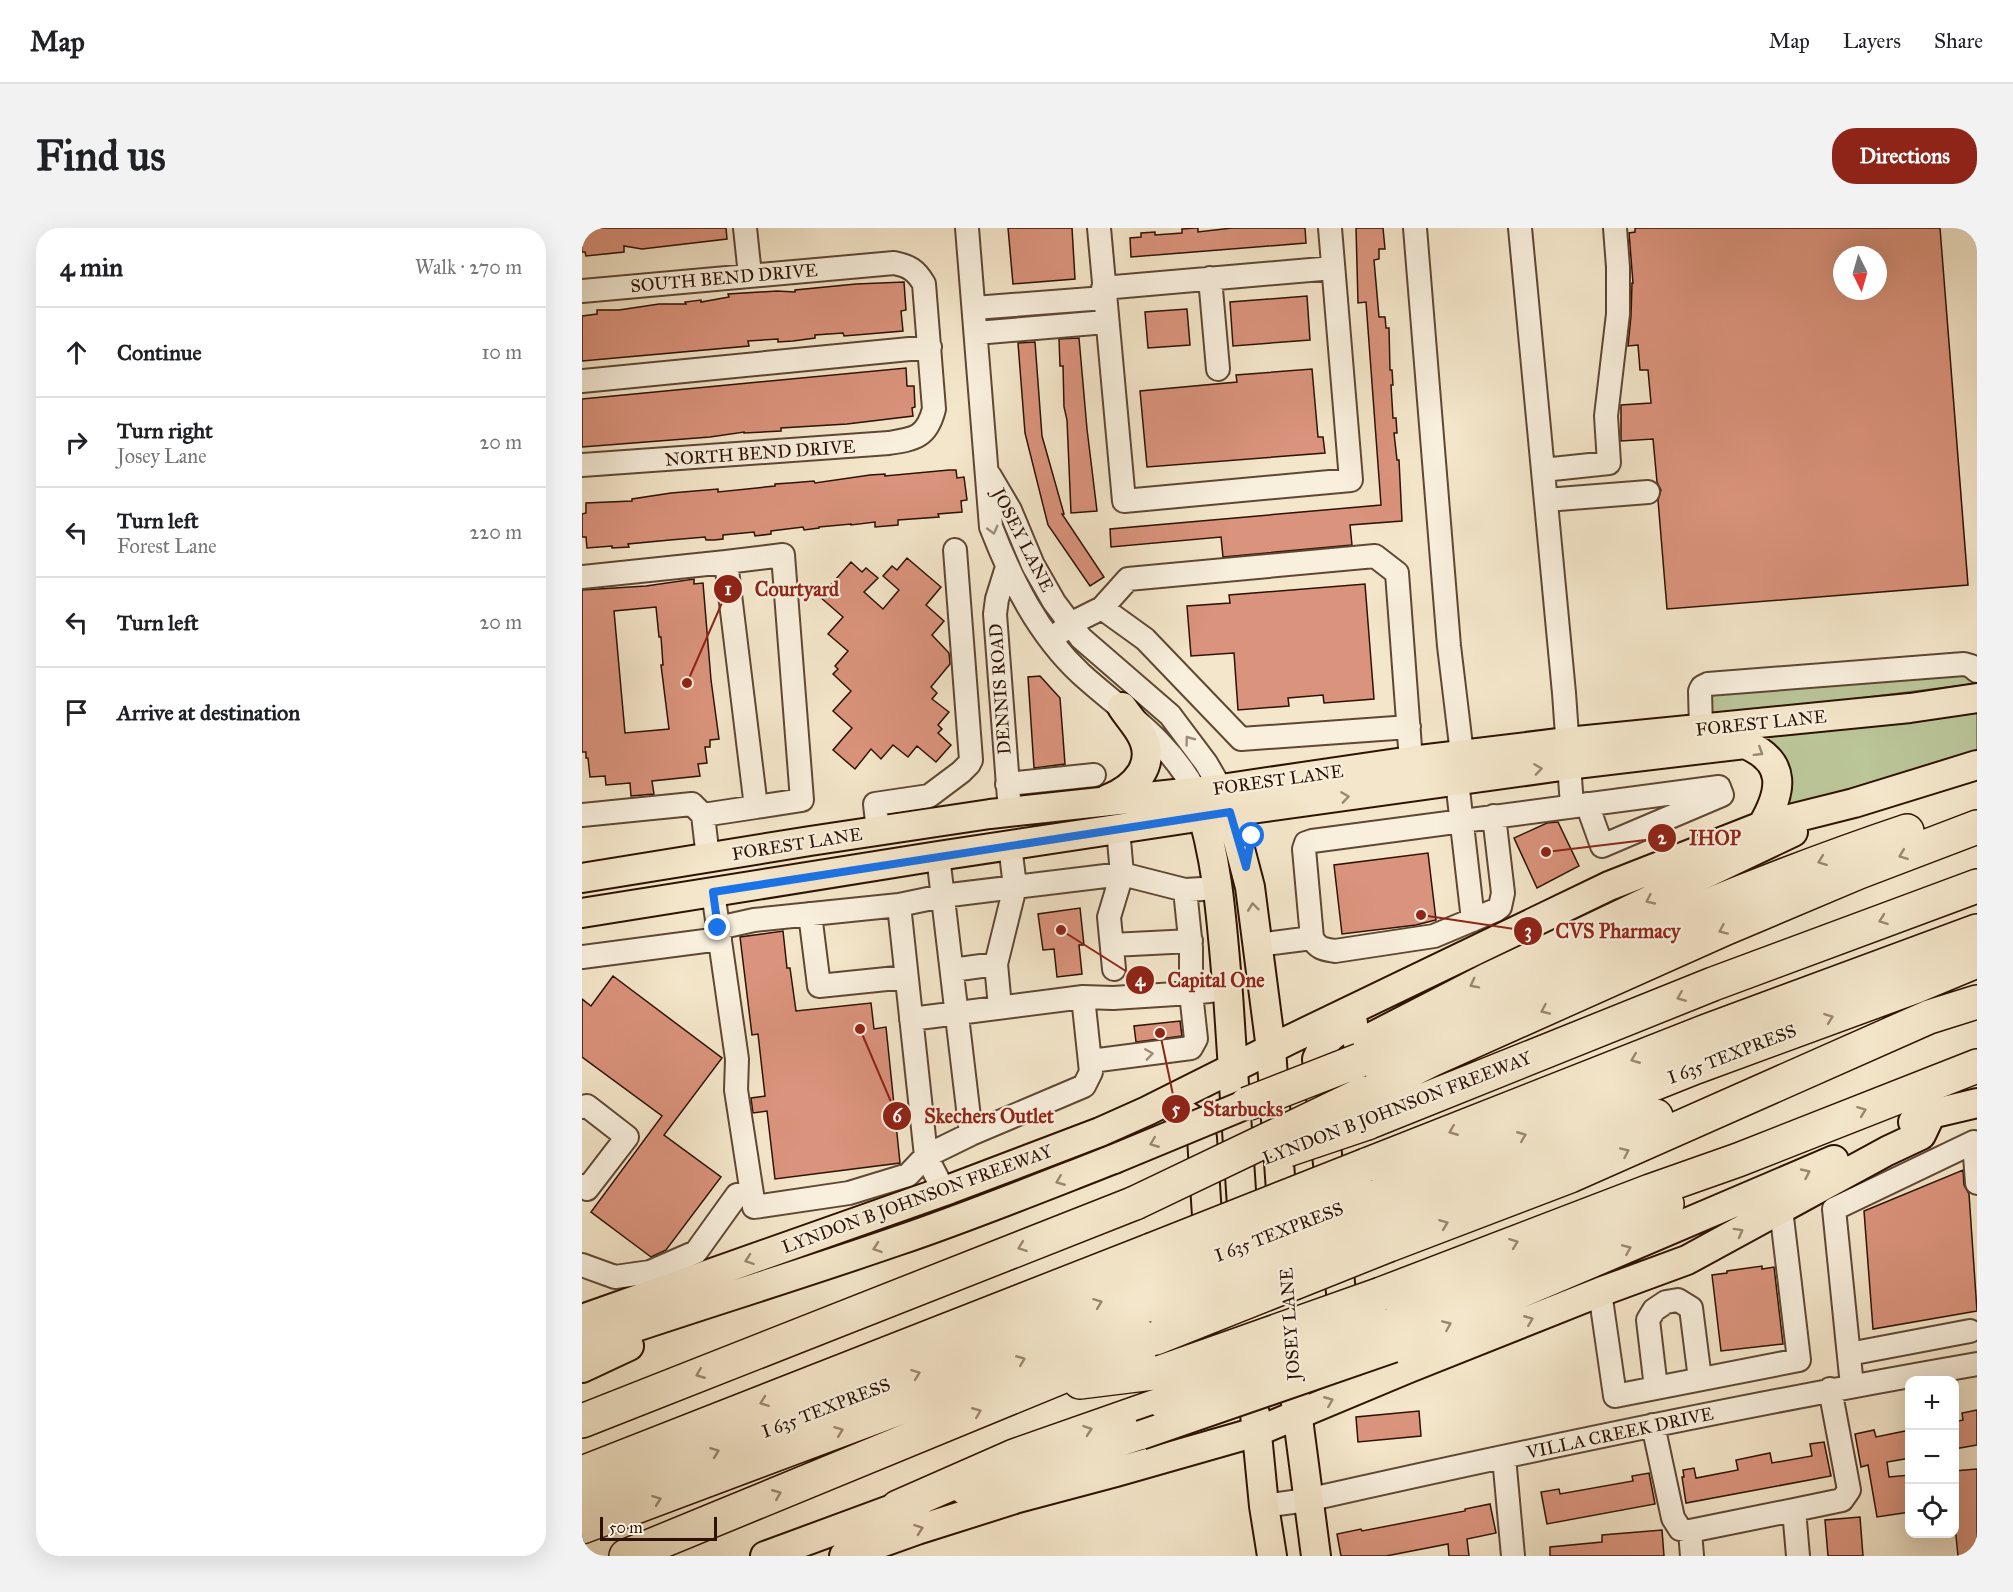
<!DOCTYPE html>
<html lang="en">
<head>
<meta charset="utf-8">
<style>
	body { margin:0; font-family:"IM FELL Great Primer",serif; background:#f2f2f2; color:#202124 }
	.controls { position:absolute; right:18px; bottom:18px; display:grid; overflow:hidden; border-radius:12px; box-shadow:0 6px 24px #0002 }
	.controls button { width:54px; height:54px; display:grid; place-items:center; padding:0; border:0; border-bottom:2px solid #e0e0e0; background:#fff; color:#202124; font:30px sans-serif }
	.compass { position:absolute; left:1251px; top:18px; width:54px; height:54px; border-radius:50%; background:#fff; box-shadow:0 6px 24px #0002; rotate:175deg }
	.scale { position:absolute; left:18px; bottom:15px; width:117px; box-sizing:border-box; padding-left:6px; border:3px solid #2d1202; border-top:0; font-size:16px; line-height:21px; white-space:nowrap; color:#2d1202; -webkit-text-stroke:4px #f8efdd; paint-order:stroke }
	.stop { position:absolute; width:18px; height:18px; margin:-14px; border:4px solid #1a73e8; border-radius:50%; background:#fff }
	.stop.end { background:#1a73e8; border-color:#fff; box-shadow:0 2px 6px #0008 }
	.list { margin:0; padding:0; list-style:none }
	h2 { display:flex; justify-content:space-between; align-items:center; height:78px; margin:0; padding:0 24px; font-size:26px }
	h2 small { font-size:20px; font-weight:400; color:#757577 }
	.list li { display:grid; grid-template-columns:39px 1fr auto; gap:18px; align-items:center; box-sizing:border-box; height:90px; padding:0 24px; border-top:2px solid #e0e0e0 }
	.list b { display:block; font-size:22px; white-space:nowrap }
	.list p { margin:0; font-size:20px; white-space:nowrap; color:#757577 }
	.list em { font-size:20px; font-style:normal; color:#757577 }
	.icon { flex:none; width:33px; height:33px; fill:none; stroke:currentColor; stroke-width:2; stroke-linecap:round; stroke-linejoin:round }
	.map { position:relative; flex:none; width:1395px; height:1328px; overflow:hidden; border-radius:24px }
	header { display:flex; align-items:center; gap:36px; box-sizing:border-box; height:84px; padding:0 30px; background:#fff; border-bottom:2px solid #e0e0e0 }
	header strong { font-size:28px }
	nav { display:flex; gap:33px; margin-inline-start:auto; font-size:21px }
	.intro { display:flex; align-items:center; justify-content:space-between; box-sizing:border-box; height:144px; padding:0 36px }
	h1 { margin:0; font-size:42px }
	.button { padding:15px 27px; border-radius:24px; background:#8f2418; color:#fff; font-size:21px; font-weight:700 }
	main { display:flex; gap:36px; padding:0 36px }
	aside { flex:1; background:#fff; border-radius:24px; box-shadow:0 6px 24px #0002 }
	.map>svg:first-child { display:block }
	.green { fill:#bac598; stroke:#746c4d; stroke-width:1.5 }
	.building { fill:#da937c; stroke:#2d1202; stroke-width:1.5; fill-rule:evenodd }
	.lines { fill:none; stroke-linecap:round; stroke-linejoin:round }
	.minor-casing { stroke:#5f4734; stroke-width:26 }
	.major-casing { stroke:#2d1202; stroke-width:32 }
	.highway-casing { stroke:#2d1202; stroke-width:36 }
	.minor { stroke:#f8efdd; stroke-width:22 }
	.major { stroke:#f4e6ca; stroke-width:28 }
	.highway { stroke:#f4e6ca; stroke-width:33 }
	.major-bridge-casing { stroke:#2d1202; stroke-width:32; stroke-linecap:butt }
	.highway-bridge-casing { stroke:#2d1202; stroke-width:36; stroke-linecap:butt }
	.major-bridge { stroke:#f4e6ca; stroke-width:28 }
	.highway-bridge { stroke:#f4e6ca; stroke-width:33 }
	.oneway { stroke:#9d8c7a }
	.oneway2 { stroke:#9a8770 }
	.route { stroke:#1a73e8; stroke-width:8 }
	.labels { text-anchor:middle; stroke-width:4.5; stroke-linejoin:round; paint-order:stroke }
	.street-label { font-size:18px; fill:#2d1202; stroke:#f8efdd }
	.leader { fill:none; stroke:#8f2418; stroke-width:2 }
	.callout-dot { fill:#8f2418; stroke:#f8efdd; stroke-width:2 }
	.mark-label { font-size:18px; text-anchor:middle; font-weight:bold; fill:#fff }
	.callout-label { font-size:20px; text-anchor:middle; font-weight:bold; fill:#8f2418; stroke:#f8efdd; stroke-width:4.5; stroke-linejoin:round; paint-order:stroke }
</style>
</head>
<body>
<header>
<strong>Map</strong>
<nav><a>Map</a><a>Layers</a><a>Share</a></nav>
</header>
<div class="intro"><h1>Find us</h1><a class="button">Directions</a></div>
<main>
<aside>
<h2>4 min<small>Walk · 270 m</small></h2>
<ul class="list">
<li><svg class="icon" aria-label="ahead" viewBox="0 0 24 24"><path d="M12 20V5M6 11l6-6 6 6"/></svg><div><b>Continue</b></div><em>10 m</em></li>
<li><svg class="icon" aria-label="right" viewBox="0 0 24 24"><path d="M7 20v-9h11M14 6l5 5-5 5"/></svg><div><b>Turn right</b><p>Josey Lane</p></div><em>20 m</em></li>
<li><svg class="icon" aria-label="left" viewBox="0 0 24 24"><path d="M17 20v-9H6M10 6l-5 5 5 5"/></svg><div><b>Turn left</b><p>Forest Lane</p></div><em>220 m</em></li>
<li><svg class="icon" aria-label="left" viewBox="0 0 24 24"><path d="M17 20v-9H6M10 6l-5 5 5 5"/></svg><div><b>Turn left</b></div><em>20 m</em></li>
<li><svg class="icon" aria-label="arrive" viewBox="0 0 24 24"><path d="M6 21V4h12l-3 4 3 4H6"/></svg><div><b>Arrive at destination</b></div></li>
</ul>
</aside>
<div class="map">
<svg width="1395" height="1328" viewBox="0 0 1395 1328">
	<rect width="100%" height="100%" fill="#f4e6ca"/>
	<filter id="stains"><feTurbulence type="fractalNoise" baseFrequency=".00333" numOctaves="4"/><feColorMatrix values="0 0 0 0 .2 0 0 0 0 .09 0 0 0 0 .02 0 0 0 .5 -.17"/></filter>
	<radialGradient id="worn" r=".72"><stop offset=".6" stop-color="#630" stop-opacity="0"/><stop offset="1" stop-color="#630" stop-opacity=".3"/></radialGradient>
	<!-- green -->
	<path class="green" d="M1380,446L1388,449L1390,456L1125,489L1128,467L1136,466Z
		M1395,476V525L1361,533L1205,579L1177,507Z"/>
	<!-- building -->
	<path class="building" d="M0,0H144L145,11L60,21L42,18V24L4,28L3,24H0Z
		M426,0H490L493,51L431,56Z
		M613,0H616V4L650,0H723L724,15L549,29L548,10L559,9V5L573,4V7L600,5V1Z
		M774,0H801L803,21H797V31L792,32L797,89H803L804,100H807L808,142H810L811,157H809L811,190H814L815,205H812L815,232H817L820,293L768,297L770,317L641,329L639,309L529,319L528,301L799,277L784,74L776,75Z
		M1053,0H1358L1386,357L1085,381L1076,272L1079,262L1075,254L1071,211L1039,213V177L1069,175L1066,142H1058L1056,117L1046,118L1049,88L1050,55H1051L1047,5L1053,4ZM1260,27H1296V63H1260Z
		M322,54L324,82L319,83L321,103L262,108L261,105L233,107V110L211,113L196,114V111L166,113L167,118L0,133V88L15,86V82H37L77,76H104L103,74L119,72V74L147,69L146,66L195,63L213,64V62L274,56Z
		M725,68L728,112L651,118L648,74Z
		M605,81L608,117L566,120L563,84Z
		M497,110L505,201L515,283L489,285L485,192L482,179L481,138H478L477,111Z
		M453,114L460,208L482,286H480L522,349L508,358L466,297L443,205L436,115Z
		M324,140L325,158H332L333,179L330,180L331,188L265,196L199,200V203L162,205V204L128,209L0,219V171Z
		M730,141L736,209H741L743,225L565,239L558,163L655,154L654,147Z
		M367,242H374L375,250L382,249L385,272L379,273L380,284L356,286L357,289L316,292V297L293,299V294L269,297V296L237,299V300L222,302L221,299L189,303V306L173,308L172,304L141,307V311L132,312H124L123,309L88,312L46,316L47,319L30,320V318L5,320L4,309H0V286L4,285V275L50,273V271L89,265L136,261V264L193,258V256L208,255L232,253L233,255L288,247L303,246V248Z
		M325,330L359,359L344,377L362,393L350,407L367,425L368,436L349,459L355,465L350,471L367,484L356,497L360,501L356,505L369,517L354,534L335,518L326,529L311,517L299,531L289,521L273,541L251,522L270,500L251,483L269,463L251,446L256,441L253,438L266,423L246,406L261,389L238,369L269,334L280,344L284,340L296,350L282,364L301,381L317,362L301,348L310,338L315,342Z
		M112,351V356L121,355L129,452L137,511L128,512V519H123L125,535L116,536L118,548L70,553L72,566L49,568L48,555L24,557L23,548L8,549L6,530H4V524H0V362L64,358ZM74,379L77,409H79L81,437H79L87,501L43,505L32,383Z
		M783,356L792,471L742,475L741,467L706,470L707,478L656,482L652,425L609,428L605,378L648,375L647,367Z
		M458,448L478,470L483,536L452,540L446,449Z
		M976,594L997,638L955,660L932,610L965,595Z
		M846,625L854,692L834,697L760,706L752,637Z
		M498,680L502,717H497L500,746L475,749L472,721L461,722L456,686Z
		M201,703L205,740H208L214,783L289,775L292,801L304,799L318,935L193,951L185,883L171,885L169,870L183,868L176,806L170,807L158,709Z
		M31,748L140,830L82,907L139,949L84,1022L69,1029L9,984L80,888L0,829V771L9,778Z
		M598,793L600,808L554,814L552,798Z
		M1381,942L1382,957L1387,966L1395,1083L1291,1101L1282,983Z
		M1180,1038V1041L1192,1039L1201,1116L1139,1123L1130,1047L1145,1045V1043Z
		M1395,1182V1217L1372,1221V1194L1381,1192L1380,1185Z
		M837,1183L839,1208L776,1214L774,1189Z
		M1292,1202L1294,1209L1328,1202V1230L1305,1234L1307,1249L1328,1247V1284L1295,1289L1286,1237L1279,1239L1273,1206Z
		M1242,1214L1249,1248L1104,1275L1100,1249H1102L1101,1242L1112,1240L1114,1250L1156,1242L1154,1232L1188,1225L1190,1235L1230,1228L1228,1216Z
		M1395,1241V1328H1376L1372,1288V1243Z
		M1067,1245L1073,1276L965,1296L959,1264L977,1261L978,1266L1051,1253L1050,1248Z
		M908,1276L914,1305L885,1311L887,1328H867L866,1316L804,1328H759L755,1306L779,1301L780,1303L883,1283V1281Z
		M1278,1289L1281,1328H1246L1243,1292Z
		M1080,1302L1082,1328H968V1319L1020,1314V1307Z"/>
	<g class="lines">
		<defs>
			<path id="minor" d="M163,0L168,47
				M385,0L409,299C430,353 456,406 499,446C542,485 585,510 614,564
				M517,0L542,273L769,252L748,0
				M833,0L867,418L880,526
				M938,0L982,465L990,578
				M628,50L636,141
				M521,60L751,40
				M0,63L312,35C327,38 334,42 342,56L352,181C345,209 333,211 307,215L0,237
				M392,80L522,70
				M394,105L524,94
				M0,153L348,119
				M961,242L1027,235L1024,188L1036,86V39L1033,0
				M408,248L428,282L451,337L472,374L499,410L588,487L624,535L639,561
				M964,272L1066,264
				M144,334L201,327L220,572L174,579
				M425,339L415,371L413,386L428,584
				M0,349L144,334L174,579L121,587
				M520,380L563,411L659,511L827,499
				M469,412L488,396L520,380L546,351L793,328L815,345L829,533
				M1119,501L1118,463L1120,459L1126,456L1382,436L1389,438L1395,443
				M875,553L891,692
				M425,556L512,547
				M0,587L110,576L121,587L126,630
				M912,588L921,665L918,679L914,682L852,708L753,723C742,721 736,721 730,710L722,621L724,615L730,613L1137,559L1140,567L1020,618L1005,576
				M536,601L540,646L603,662L637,660
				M296,603L293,576L347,568L379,544L387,536L389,532L373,322
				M356,628L389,906
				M131,664L155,831L154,862L172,979L267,965L326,947L344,928L389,906L502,858L509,844L501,769
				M317,677L344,928L362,963
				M228,686L237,758L324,749
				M136,700L172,692L317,677L360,668L540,646L527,689L532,741
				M530,717L609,713
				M676,717L730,710
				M0,729L138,711
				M370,742L414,736
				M418,779L414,736L433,659L428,617
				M329,791L501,769L531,770L609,765V720L603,662
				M509,833L609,820L614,811L609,765L645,761
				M0,879L5,878L45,909L5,961L0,958
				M0,1037L33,1049L68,1044L114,1024L155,967L169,964
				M1018,1064L1033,1168L1217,1132L1199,981
				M1267,1126L1388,1103
				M1270,1158L1252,981L1392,914L1395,955
				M1074,1160L1066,1092L1072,1082L1084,1074L1096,1072L1109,1080L1118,1151
				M1071,1197L1091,1290L1098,1301L1108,1303L1212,1282
				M922,1229L931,1328
				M682,1278L725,1272C947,1222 1170,1175 1395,1136
				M1108,1303L1110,1328
				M1216,1328L1212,1282L1260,1272L1267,1262L1248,1161"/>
			<path id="major" d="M641,566L652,598L668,659L689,821L701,991
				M526,571C553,560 576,536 559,506C554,497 546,488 540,479
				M616,572C637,635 640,700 646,766C652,846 657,927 662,1008
				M0,650L228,613L408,586L639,561L829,533L985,514L1328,480L1395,470
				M0,685L356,628L648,584L987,537L1163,516C1206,534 1200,564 1180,598
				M776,816L904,750L1211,604
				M595,884C610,888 616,896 620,910L627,1019
				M1331,894L1349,886L1395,875
				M750,974L735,831C744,809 750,806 771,795
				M754,1017L763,1102
				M0,1091L368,961L518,904L565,883L707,812L1027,658L1180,598L1272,575L1395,537
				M0,1117C105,1081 211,1049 315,1013C389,988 460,959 532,931
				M811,1120L1252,932
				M0,1140L47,1118
				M713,1168L734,1328
				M673,1186L682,1278L690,1328
				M382,1262L436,1247L559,1207
				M183,1328L316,1279L337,1274
				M262,1328L335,1302L436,1270L534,1244L674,1204L827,1140L1018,1064L1105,1032L1305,923L1339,907L1349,886"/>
			<path id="highway" d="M778,832C957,749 1137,666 1325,603
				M783,865L849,832L1142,701L1277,644L1395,599
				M785,895L1131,756L1395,658
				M784,937L1127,802L1395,703
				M788,969L1114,839L1332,759L1395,733
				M806,990L1074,888
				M807,1017L988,948L1347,789L1395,774
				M799,1066L1068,963L1156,932L1395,838
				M801,1098L953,1039L1073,984L1085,976
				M498,1154L579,1144
				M0,1193L553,975
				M0,1245L569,1022
				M4,1274L571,1053
				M316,1279L432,1228L583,1175
				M0,1299L312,1182L574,1078
				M44,1328L574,1110"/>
		</defs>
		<!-- minor casing -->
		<use href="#minor" class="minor-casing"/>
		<!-- major casing -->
		<use href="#major" class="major-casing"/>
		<!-- highway casing -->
		<use href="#highway" class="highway-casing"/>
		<!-- minor -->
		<use href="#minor" class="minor"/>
		<!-- major -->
		<use href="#major" class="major"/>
		<!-- highway -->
		<use href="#highway" class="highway"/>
		<defs>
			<path id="major-bridge" d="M532,931L665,876L685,866
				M559,1207L811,1120"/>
			<path id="highway-bridge" d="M665,876L778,832
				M705,922L785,895
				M553,975L783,865
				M569,1022L784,937
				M571,1053L788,969
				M574,1078L806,990
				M574,1110L807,1017
				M579,1144L799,1066
				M583,1175L801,1098"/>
		</defs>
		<!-- major-bridge casing -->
		<use href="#major-bridge" class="major-bridge-casing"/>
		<!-- highway-bridge casing -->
		<use href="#highway-bridge" class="highway-bridge-casing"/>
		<!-- major-bridge -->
		<use href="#major-bridge" class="major-bridge"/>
		<!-- highway-bridge -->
		<use href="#highway-bridge" class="highway-bridge"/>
	</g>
	<!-- one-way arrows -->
	<defs><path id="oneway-chevron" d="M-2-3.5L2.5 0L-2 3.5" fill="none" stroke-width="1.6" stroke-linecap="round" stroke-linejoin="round" transform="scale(1.5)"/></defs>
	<g class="oneway">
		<use href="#oneway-chevron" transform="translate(411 302) rotate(75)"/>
		<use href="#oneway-chevron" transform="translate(607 512) rotate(-127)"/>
		<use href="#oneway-chevron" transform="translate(567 826) rotate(-8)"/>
	</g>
	<g class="oneway2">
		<use href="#oneway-chevron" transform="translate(1177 524) rotate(32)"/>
		<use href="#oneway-chevron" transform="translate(956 541) rotate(-8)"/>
		<use href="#oneway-chevron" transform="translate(763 569) rotate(-8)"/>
		<use href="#oneway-chevron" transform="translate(1321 627) rotate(159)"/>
		<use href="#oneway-chevron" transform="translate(1240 633) rotate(159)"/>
		<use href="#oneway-chevron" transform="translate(1068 672) rotate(155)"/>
		<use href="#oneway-chevron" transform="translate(671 679) rotate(-97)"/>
		<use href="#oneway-chevron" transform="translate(1301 692) rotate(160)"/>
		<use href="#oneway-chevron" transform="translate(1141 702) rotate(156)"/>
		<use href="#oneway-chevron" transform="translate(892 756) rotate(153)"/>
		<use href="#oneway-chevron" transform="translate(1099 769) rotate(158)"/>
		<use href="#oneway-chevron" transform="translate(963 782) rotate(156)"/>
		<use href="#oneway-chevron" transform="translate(1247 790) rotate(-20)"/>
		<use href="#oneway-chevron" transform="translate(1053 831) rotate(158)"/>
		<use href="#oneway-chevron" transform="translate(1280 883) rotate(-21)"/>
		<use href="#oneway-chevron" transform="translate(871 903) rotate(158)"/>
		<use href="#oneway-chevron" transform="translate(940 908) rotate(-22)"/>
		<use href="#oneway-chevron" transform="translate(572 915) rotate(158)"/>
		<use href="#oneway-chevron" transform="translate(1043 924) rotate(-24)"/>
		<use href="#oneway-chevron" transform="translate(1224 945) rotate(-25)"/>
		<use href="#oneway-chevron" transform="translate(478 953) rotate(158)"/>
		<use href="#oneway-chevron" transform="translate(862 996) rotate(-21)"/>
		<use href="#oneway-chevron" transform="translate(1157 1004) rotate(-29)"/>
		<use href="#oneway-chevron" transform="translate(932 1015) rotate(-21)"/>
		<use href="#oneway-chevron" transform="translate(440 1019) rotate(159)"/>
		<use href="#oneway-chevron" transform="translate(295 1020) rotate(161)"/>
		<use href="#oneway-chevron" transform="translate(1045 1021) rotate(-23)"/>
		<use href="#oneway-chevron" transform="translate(167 1032) rotate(161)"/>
		<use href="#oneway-chevron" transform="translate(516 1075) rotate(-21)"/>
		<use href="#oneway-chevron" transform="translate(947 1092) rotate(-22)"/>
		<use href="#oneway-chevron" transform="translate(865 1097) rotate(-23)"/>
		<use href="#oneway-chevron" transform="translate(439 1132) rotate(-22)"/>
		<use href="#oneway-chevron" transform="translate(118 1146) rotate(158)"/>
		<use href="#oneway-chevron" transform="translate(334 1146) rotate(-21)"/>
		<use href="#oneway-chevron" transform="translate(747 1173) rotate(-22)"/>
		<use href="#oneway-chevron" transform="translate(182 1174) rotate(159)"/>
		<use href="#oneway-chevron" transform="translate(395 1184) rotate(-22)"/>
		<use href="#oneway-chevron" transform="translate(506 1202) rotate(-19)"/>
		<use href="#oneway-chevron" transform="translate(257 1203) rotate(-21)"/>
		<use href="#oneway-chevron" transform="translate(133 1224) rotate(-21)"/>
		<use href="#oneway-chevron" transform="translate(195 1266) rotate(-22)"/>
		<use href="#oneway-chevron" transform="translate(75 1272) rotate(-20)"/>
		<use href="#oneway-chevron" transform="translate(337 1301) rotate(-19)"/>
	</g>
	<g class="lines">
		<!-- route -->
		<path class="route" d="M136,700L131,664L648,584L664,639L670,608"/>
	</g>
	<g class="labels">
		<!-- street labels -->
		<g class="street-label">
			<text transform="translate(142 50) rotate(-5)" y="6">SOUTH BEND DRIVE</text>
			<text transform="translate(178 225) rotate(-4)" y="6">NORTH BEND DRIVE</text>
			<text transform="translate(441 312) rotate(63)" y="6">JOSEY LANE</text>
			<text transform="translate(418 461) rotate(-94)" y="6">DENNIS ROAD</text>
			<text transform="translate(1179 495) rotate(-6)" y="6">FOREST LANE</text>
			<text transform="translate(696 552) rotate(-8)" y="6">FOREST LANE</text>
			<text transform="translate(215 616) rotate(-9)" y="6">FOREST LANE</text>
			<text transform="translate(1150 826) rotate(-21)" y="6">I 635 TEXPRESS</text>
			<text transform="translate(815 880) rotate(-21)" y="6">LYNDON B JOHNSON FREEWAY</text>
			<text transform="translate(335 971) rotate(-20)" y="6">LYNDON B JOHNSON FREEWAY</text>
			<text transform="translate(697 1004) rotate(-21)" y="6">I 635 TEXPRESS</text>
			<text transform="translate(708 1096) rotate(-94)" y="6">JOSEY LANE</text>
			<text transform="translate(244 1180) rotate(-21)" y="6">I 635 TEXPRESS</text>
			<text transform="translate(1038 1205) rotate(-12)" y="6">VILLA CREEK DRIVE</text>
		</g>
	</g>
	<!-- callouts -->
	<path class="leader" d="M105 455L146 361M964 624L1080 610M839 687L946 703M479 702L558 752M578 805L594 881M278 801L315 888"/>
	<g class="callout-dot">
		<circle cx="105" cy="455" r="6"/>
		<circle cx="964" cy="624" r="6"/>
		<circle cx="839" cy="687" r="6"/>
		<circle cx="479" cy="702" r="6"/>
		<circle cx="578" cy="805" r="6"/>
		<circle cx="278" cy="801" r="6"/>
		<circle cx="146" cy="361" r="15"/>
		<circle cx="1080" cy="610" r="15"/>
		<circle cx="946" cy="703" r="15"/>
		<circle cx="558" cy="752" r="15"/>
		<circle cx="594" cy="881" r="15"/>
		<circle cx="315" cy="888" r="15"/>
	</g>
	<g class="mark-label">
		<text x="146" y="367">1</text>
		<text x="1080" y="616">2</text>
		<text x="946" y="709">3</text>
		<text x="558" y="758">4</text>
		<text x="594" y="887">5</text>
		<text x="315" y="894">6</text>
	</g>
	<g class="callout-label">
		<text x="215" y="368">Courtyard</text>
		<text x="1133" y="617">IHOP</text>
		<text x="1036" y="710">CVS Pharmacy</text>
		<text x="634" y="759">Capital One</text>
		<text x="661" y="888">Starbucks</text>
		<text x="407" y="895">Skechers Outlet</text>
	</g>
	<rect width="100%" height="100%" filter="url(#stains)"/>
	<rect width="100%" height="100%" fill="url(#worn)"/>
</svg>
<div class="controls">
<button>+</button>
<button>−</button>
<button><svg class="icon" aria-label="locate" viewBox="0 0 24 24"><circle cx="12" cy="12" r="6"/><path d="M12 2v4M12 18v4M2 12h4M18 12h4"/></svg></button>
</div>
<svg class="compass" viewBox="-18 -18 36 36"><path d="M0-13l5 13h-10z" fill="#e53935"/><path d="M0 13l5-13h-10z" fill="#757577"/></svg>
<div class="scale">50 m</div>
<div class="stop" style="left:670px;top:608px"></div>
<div class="stop end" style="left:136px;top:700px"></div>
</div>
</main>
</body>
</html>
